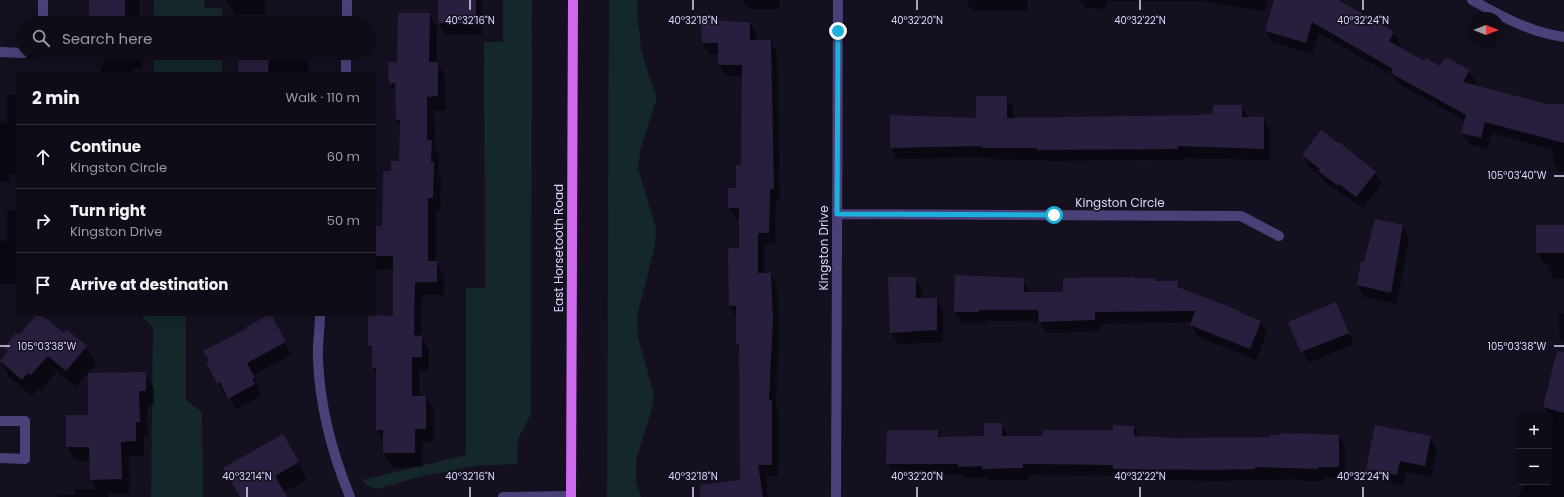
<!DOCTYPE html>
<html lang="en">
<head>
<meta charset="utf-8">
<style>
	body { margin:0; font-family:Poppins,sans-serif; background:#181521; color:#f1f3f6 }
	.controls { position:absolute; right:12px; bottom:12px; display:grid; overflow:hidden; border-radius:4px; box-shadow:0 4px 16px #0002 }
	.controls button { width:36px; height:36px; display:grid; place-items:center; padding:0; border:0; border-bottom:1px solid #2f2c37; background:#0f0c18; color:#f1f3f6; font:20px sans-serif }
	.compass { position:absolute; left:1468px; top:12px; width:36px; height:36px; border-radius:50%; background:#0f0c18; box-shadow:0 4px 16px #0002; rotate:90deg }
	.stop { position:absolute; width:12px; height:12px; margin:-9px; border:3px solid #1cb1dd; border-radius:50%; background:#fff }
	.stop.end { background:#1cb1dd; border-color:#fff; box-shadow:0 1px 4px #0008 }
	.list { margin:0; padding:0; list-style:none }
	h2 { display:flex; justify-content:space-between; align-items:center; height:52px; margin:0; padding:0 16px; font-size:17px }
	h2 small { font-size:13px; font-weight:400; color:#9b9ba2 }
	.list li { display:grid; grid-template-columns:26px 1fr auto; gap:12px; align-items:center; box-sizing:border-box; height:64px; padding:0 16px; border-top:1px solid #2f2c37 }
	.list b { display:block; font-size:15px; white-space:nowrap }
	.list p { margin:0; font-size:13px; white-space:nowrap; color:#9b9ba2 }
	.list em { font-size:13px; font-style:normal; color:#9b9ba2 }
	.icon { flex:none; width:22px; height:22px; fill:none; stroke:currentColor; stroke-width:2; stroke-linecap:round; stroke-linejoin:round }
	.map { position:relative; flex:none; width:1564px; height:497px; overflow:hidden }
	.search { position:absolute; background:#0f0c18; box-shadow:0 4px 16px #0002; left:16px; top:16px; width:360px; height:44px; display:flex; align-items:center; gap:10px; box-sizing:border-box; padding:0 14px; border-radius:22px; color:#9b9ba2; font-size:15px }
	.panel { position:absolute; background:#0f0c18; box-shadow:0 4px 16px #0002; left:16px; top:72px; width:360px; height:244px; border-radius:4px }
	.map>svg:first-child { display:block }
	.green { fill:#142729 }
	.shadow { fill:#0007 }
	.building { fill:#291e3e }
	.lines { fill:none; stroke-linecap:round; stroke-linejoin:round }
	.minor { stroke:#4a4179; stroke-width:10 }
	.primary { stroke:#cc69ec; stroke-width:10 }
	.route { stroke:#1cb1dd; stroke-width:5 }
	.ticks { fill:none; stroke:#ddd4f9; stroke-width:1.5 }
	.labels { text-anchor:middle; stroke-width:3; stroke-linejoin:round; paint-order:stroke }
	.street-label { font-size:12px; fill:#ddd4f9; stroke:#141020 }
	.ticks-label { font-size:10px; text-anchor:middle; fill:#ddd4f9; stroke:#141020; stroke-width:3; stroke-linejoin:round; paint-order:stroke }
</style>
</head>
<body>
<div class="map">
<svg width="1564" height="497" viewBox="0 0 1564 497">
	<rect width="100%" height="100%" fill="#141020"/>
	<!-- green -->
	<path class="green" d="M154,0H204L205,8H222V23H154Z
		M503,0H532L531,414L518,439L517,464L474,466L419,477L377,489L368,486L362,480L466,455V288H485L484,42H503Z
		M609,0H638L637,10L641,48L647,70L657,97L640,151L638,168L656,229L655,246L637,316L638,337L654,394L653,405L636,460V482L641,497H607Z
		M154,53H222V74H154Z
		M140,314H186V400L202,412L203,497H151L153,328Z"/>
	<!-- shadow -->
	<path class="shadow" d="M90,0H139V23H92L90,18Z
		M226,0H265V15H235Z
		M439,0H482V35H445L439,23Z
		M742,0H779V9H748Z
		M966,0H1027V11H972Z
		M1080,0H1267L1265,11L1199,1H1106V9L1085,8Z
		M1295,0H1336L1394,33L1400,44L1398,48L1424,62L1441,67L1469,71L1476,82L1473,86L1547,106L1564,105V172H1560L1553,160V150L1492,133L1487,149L1469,144L1462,133L1465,121L1399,84L1394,77L1319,33L1312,54L1272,42L1266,31Z
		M429,14L437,28V62L445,76L446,110H434L435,147L439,155L438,172L441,176L440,212L436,211V262L444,276V295H422L421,336L429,350V370H419V397H426L434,410V442H422V467H392L384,453V441L377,430V375L373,368V353L369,345L394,317V269H374V227H383L392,172L400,162L401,127L397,120L396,94L390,83L398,63Z
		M702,21H749L756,32V41H771L777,53L780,200H776L775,244H764V274H771L777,286L779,331L776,408L779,413L778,476H766L768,497H734L741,480L740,348L737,343L736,317L730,305L740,249V219H736L729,208L737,189L742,166L743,76H725L719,65V54H709L703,43Z
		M104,53H142V68H133V74H81H101V66H104Z
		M240,53H305L308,59V74H230V71H239Z
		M7,95H18V174H10V182H0V123H7Z
		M1006,97L1013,108V119L1203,116L1241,106L1249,118H1263L1270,130V160L1184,158V160L1044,161L1043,160L990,159L988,157L898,159L891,148L977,119Z
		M1339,143L1375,172L1382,184L1363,208L1326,183L1322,177L1309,167L1303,155Z
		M7,211H18V284H0V241H7Z
		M1402,226L1409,237L1397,304L1364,297L1358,285L1362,262L1365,263Z
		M1564,226V279H1554L1548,267V264H1544L1537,252Z
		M915,278L922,289V299H937L943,310V342L898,344L891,332Z
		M1023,279L1030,293H1064L1133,279L1178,282L1182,290L1239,311L1240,314L1260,321L1267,333L1256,360L1198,337L1191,325L1192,322L1101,324V331L1046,333L1040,322L986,321V324L962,323L955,312Z
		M1335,303L1354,344L1308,363L1289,322Z
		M1559,313H1564V346L1560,339Z
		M38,314L64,334L86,347L96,363L76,387L57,371L41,391L38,388L32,396L10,378L1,362L8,353L5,348L19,337Z
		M277,326L291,354L253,375L260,390L258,391L261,396L236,410L227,393L225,395L218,383L248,329Z
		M145,373L154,388V405H147L148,436H144V456H129L130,494H107L109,497H57V495H75V489H96L91,480L90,461H76L67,447L89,416Z
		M1564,377V497H1518L1526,482H1549V436L1553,420L1551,419L1544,407L1551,381Z
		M1001,424L1008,436L1044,437L1114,431L1134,427L1140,438L1177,439L1339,436L1345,447V478H1324V481H1300L1299,479L1221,481L1120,480L1118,476L1029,475V480H989L988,478H966L964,475H894L887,463L938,431L941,438L985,437Z
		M282,435L307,479L283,493L286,497H241Z
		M1430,437L1437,449L1431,477L1406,472L1404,486L1374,480L1367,468Z"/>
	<!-- building -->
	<path class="building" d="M89,0H125V23H104V18H89Z
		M438,0H476V24L438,23Z
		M1274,0H1338L1394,32L1389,41L1424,61L1426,58L1440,66L1445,57L1470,70L1463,82L1547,104H1564V143L1485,122L1481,138L1461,133L1466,115L1391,73L1393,69L1312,22L1306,43L1265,31Z
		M398,13H430L429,62H438V96L427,97V140H432L431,162H434L433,198H428V261H437V282H415L414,335L422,336V357H412V396H426V429H415V453H383V430H376V368H372V346H368V315L393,316V256H374V226H382L383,171H391V161H399L400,120H396L395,83L389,84L388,62H397Z
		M701,20L750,22V40H771L774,189H770L769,233H758V273H771L773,319L769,400H772V465H758L763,497H700V485L740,480L739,344H736V306H729L728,248H739V208H728V188H736V165H741L742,65H718V43H702Z
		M103,53H124L123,57H103Z
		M239,53H269L268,74H238Z
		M976,96H1007V118L1202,115V114H1213V105H1242V117H1264V149L1178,146V149L1037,150V148H982V146L890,148V115L976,118Z
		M1321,130L1338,143L1339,142L1376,172L1356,197L1339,184L1338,186L1318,171L1320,169L1302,155Z
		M1375,219L1403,225L1391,293L1357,285L1361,261L1364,262Z
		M1536,225H1564V253H1536Z
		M955,275L1024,278V292H1063V278L1133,277V278H1155V281H1178V287L1240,311L1239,312L1261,321L1250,349L1190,325L1195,311L1095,312V320L1039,322L1038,310H979V312H954Z
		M888,277H916V298H937V330L890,333Z
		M1336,302L1349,333L1301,352L1288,322Z
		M37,314H41L64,333L66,329L87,346L66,371L48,356L31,375L28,373L22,380L0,361L8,351L4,348L16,333L19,335Z
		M271,314L286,342L247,363L255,378L252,379L255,384L228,399L220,382L217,384L206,362L209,361L203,351L247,329L246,327Z
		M1557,351L1564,352V413L1543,407Z
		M146,372V391H139L140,422H136V441L121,442L122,479L90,480L89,447H66V415H88V373Z
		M984,423H1002V436H1043V430H1113V425L1134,426V436L1177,438L1270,437V435H1281V433L1339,435V467H1318V469L1255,467V469L1213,470L1113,469V465L1023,464V468L982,469V466L958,467V464H886L887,430H938V437L984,436Z
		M1375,425L1431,436L1425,466L1400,461L1397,475L1366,469Z
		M283,434L299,462L275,476L287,497H240L223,468Z"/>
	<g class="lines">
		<!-- minor -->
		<path class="minor" d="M1472,0C1502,17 1530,32 1564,37
			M43,23V0
			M347,23V0
			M0,52L23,53
			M346,74V53
			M837,214L1241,216L1279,236
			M320,314C320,329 317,345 318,360C320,407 332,453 350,497
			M0,421H25V459L0,458
			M503,497L571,496
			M836,497L838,0"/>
		<!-- primary -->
		<path class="primary" d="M571,497L573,0"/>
	</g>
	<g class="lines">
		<!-- route -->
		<path class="route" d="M838,31L837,214L1054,215"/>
	</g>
	<!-- ticks -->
	<path class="ticks" d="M470,0V10M693,0V10M917,0V10M1140,0V10M1363,0V10M1554,176H1564M0,346H10M1554,346H1564M247,487V497M470,487V497M693,487V497M917,487V497M1140,487V497M1363,487V497"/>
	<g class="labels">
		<!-- street labels -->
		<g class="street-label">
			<text x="1120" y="207">Kingston Circle</text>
			<text transform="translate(559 248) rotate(-90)" y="4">East Horsetooth Road</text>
			<text transform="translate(824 248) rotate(-90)" y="4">Kingston Drive</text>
		</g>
	</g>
	<g class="ticks-label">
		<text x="470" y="24">40°32'16"N</text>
		<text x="693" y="24">40°32'18"N</text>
		<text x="917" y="24">40°32'20"N</text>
		<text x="1140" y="24">40°32'22"N</text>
		<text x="1363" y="24">40°32'24"N</text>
		<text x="1517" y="179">105°03'40"W</text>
		<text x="1517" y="350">105°03'38"W</text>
		<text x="47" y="350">105°03'38"W</text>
		<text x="247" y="480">40°32'14"N</text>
		<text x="470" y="480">40°32'16"N</text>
		<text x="693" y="480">40°32'18"N</text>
		<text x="917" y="480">40°32'20"N</text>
		<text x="1140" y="480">40°32'22"N</text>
		<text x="1363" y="480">40°32'24"N</text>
	</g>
</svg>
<div class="controls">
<button>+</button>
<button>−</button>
</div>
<svg class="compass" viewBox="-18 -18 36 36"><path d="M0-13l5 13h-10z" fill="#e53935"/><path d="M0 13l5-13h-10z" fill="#9b9ba2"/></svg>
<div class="stop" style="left:1054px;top:215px"></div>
<div class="stop end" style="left:838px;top:31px"></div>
<div class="search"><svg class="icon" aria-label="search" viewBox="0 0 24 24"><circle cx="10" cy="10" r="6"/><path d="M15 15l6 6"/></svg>Search here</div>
<section class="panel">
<h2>2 min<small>Walk · 110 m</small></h2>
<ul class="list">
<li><svg class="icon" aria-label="ahead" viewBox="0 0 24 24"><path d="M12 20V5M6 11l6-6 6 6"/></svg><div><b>Continue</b><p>Kingston Circle</p></div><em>60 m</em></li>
<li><svg class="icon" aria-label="right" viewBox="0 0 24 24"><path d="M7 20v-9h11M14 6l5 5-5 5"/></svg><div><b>Turn right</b><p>Kingston Drive</p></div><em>50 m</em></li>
<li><svg class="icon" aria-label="arrive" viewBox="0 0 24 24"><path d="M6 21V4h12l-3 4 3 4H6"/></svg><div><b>Arrive at destination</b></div></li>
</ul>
</section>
</div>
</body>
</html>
